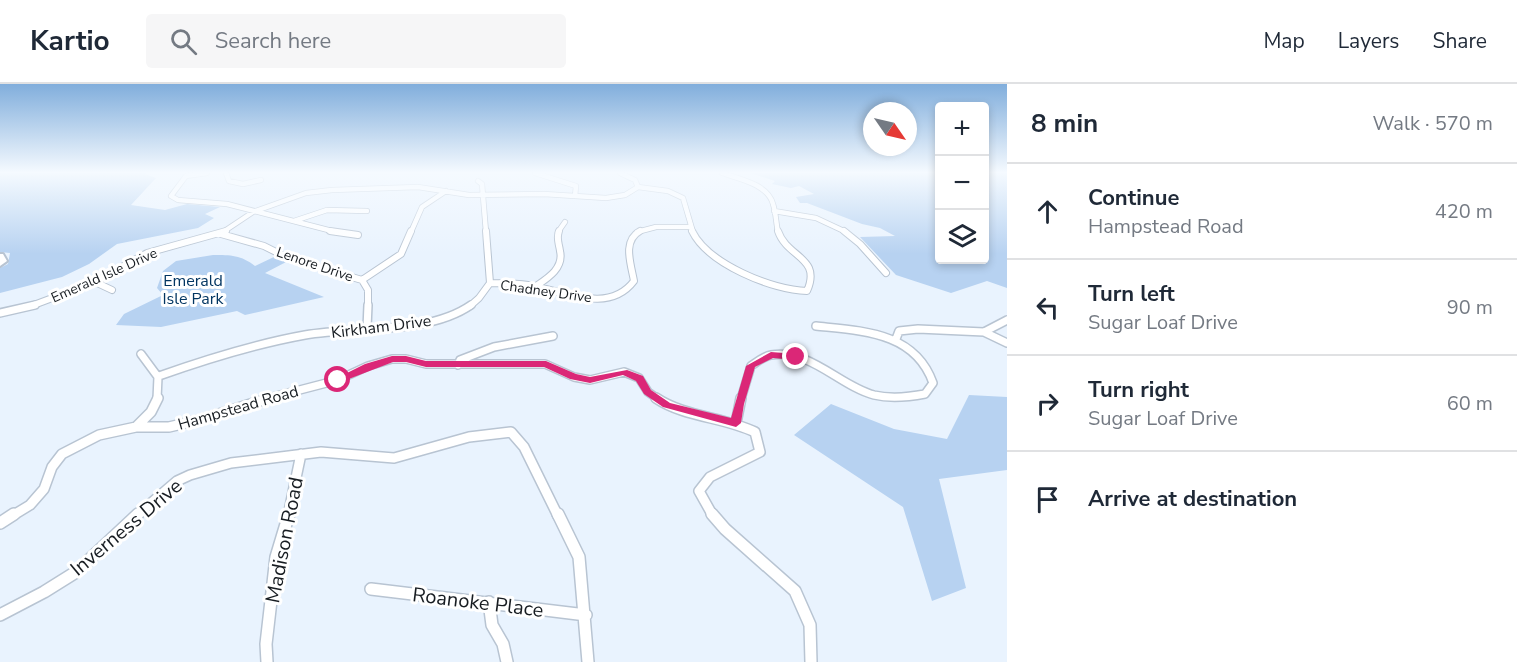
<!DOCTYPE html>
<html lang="en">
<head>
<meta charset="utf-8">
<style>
	body { margin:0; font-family:"Nunito Sans",sans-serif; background:#f6f6f7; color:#1f2937 }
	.controls { position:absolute; right:18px; top:18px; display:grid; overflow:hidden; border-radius:6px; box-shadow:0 3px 9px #0003 }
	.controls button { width:54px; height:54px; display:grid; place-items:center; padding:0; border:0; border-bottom:2px solid #e0e1e3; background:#fff; color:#1f2937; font:30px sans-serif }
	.compass { position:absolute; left:863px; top:18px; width:54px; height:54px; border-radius:50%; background:#fff; box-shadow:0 3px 9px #0003; rotate:124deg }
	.stop { position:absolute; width:18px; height:18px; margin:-14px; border:4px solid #db2777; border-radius:50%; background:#fff }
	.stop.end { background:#db2777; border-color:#fff; box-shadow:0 2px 6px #0008 }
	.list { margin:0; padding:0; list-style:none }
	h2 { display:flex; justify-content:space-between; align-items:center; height:78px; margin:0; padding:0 24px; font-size:26px }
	h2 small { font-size:20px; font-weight:400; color:#747a83 }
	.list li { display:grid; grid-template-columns:39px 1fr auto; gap:18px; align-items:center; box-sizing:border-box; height:96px; padding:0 24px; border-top:2px solid #e0e1e3 }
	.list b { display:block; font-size:22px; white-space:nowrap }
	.list p { margin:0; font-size:20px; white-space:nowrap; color:#747a83 }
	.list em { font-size:20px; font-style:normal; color:#747a83 }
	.icon { flex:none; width:33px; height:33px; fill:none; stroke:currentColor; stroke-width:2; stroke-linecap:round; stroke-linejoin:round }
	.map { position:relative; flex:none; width:1007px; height:578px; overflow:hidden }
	header { display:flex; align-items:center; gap:36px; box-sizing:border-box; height:84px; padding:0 30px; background:#fff; border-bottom:2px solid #e0e1e3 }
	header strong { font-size:28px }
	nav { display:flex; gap:33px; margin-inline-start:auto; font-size:21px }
	.search { width:420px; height:54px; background:#f6f6f7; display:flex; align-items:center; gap:15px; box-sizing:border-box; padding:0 21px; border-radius:6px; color:#747a83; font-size:22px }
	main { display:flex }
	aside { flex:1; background:#fff }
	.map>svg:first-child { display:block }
	.green { fill:#b7d2f1 }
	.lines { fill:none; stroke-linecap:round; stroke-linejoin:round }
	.street-far4-casing { stroke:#b8c4d2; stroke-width:6 }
	.street-far3-casing { stroke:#b8c4d2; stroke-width:8 }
	.street-far2-casing { stroke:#b8c4d2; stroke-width:10 }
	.street-far1-casing { stroke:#b8c4d2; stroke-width:12 }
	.street-casing { stroke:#b8c4d2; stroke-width:14 }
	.secondary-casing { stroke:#b8c4d2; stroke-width:4 }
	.street-far4 { stroke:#fff; stroke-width:4.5 }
	.street-far3 { stroke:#fff; stroke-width:6 }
	.street-far2 { stroke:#fff; stroke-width:7 }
	.street-far1 { stroke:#fff; stroke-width:9 }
	.street { stroke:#fff; stroke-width:11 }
	.secondary { fill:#fff; fill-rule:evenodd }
	.route { fill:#db2777 }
	.labels { text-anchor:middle; stroke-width:6; stroke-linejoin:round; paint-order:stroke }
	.far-street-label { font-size:14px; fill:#171c21; stroke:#fff }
	.park-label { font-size:16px; fill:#023561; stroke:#fff }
	.street-label { font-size:16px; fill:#171c21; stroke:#fff }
	.near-street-label { font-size:20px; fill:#171c21; stroke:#fff }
</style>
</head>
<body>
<header>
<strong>Kartio</strong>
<div class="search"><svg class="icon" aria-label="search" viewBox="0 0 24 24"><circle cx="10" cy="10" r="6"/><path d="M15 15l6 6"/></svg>Search here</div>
<nav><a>Map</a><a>Layers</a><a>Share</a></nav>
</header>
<main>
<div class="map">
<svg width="1007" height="578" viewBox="0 0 1007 578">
	<rect width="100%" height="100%" fill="#e9f3fe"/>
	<!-- green -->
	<path class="green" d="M0,89H148L145,90L156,94L131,121L165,126L187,120L220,123L205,130L214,134L198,144L117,160L89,180L62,193L0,209V184L8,180L10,169L0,168Z
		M750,89H939L940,176H984L985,89H1007V204L987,197L951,209L896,191L860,153L895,152L880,144L862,140L807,119H800L796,113L814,110L799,102L791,104L772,100L775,97Z
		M213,171C231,171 241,171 255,182L276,172L288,177L265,189L324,213L245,231L237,227L161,243L116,241L124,230L163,211L157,204L163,187L176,177Z
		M969,311L1007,313V386L939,395L966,504L932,517L903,423L794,351L831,320L894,345L947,355Z"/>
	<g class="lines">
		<defs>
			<path id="street-far4" d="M207,89L186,92L171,112L178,116L227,120L336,148
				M226,89L229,97L243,100L261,96
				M535,89L576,102L575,112
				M722,89C739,95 768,100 773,120C776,129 776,139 778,148
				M478,97L482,100L486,148
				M638,103L668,107L683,114L693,148
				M774,127L816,134L846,148
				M294,137L327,126L367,127
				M223,148L253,128L306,109L332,106L418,103L469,111L544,110L606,114L625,111L638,103L635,96L620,89
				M411,148L422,123L446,107
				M558,148L565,138
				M637,148L656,143H690"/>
			<path id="street-far3" d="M330,147L358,151
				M692,147C708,180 772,206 807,207C822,173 787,174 778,147
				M844,147L860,160L886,189
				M221,150L264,162L290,175L362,196L368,206V222
				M362,196L401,170L411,147
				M95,198L112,206
				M490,199C504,199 519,199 533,202C566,208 609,230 634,197C631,180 622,157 640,147
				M536,202C548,194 564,184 560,167C559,159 556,155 559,147
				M31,222L95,198L147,169L226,147
				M470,222L479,214L490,199L486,147"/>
			<path id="street-far2" d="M0,229L35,221
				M367,244L368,221
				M984,248L1007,259
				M896,255L899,247L918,245L984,248L1007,236
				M141,270L158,293L157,315
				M458,281L460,276L494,263L553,252
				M159,292C207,275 255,260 305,251C356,242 428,251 471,221
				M265,315L338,296L368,282L392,275H406L426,280H545L574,293L590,296L624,288L639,294L648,308L658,315
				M741,315L751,282C757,278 764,272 771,271C809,264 840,302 874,311C891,315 909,313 925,310L933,299C915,248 863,247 816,242"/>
			<path id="street-far1" d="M656,314C684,333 724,333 755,348L760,368L710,393L699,407L713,432
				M736,339L741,314
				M136,343L151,328L158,314
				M12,432L30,421L44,405L52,383L62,370L99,351L136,343H169L203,335L270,314
				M136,432L177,397L190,391L231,379L321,368L394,374L469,353L511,348L524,363L558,432
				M288,432L301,370"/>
			<path id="street" d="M558,430L579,473L588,578
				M712,430L725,445L795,507L810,541L811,578
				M0,439L14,430
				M371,505L586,531
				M489,518L492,541L503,560L507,578
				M0,531L44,508L76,488L138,430
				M267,578L266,560L276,473L289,430"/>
			<path id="secondary" d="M0,170H3L7,177L0,182Z"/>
		</defs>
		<!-- street-far4 casing -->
		<use href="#street-far4" class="street-far4-casing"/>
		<!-- street-far3 casing -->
		<use href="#street-far3" class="street-far3-casing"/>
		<!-- street-far2 casing -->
		<use href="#street-far2" class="street-far2-casing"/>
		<!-- street-far1 casing -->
		<use href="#street-far1" class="street-far1-casing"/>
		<!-- street casing -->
		<use href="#street" class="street-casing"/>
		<!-- secondary casing -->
		<use href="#secondary" class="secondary-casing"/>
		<!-- street-far4 -->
		<use href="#street-far4" class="street-far4"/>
		<!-- street-far3 -->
		<use href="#street-far3" class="street-far3"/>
		<!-- street-far2 -->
		<use href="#street-far2" class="street-far2"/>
		<!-- street-far1 -->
		<use href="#street-far1" class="street-far1"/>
		<!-- street -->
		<use href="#street" class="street"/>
		<!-- secondary -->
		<use href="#secondary" class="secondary"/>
	</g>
	<!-- sky -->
	<linearGradient id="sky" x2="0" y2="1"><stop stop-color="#81aedc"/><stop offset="0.52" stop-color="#f5faff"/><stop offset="1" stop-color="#f5faff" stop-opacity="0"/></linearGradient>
	<rect width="1007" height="170" fill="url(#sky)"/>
	<!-- route -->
	<path class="route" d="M771,268L796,270L801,273L796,276L773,274L755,283L744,320L741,339L736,343L663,323L644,310L636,297L623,291L590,299L570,295L544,283H426L406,278H393L341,298L333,296L365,280L392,272H406L426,277H546L576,290L590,293L627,286L643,292L651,306L670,319L731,334L746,282Z"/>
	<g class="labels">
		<!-- far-street labels -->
		<g class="far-street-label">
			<text transform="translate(315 180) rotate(19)" y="5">Lenore Drive</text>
			<text transform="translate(104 191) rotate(-24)" y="5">Emerald Isle Drive</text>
			<text transform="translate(546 207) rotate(8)" y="5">Chadney Drive</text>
		</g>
		<!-- park labels -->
		<g class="park-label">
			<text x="193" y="202">Emerald<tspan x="193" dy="18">Isle Park</tspan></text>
		</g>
		<!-- street labels -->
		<g class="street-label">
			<text transform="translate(381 242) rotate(-7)" y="6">Kirkham Drive</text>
			<text transform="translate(238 323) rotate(-16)" y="6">Hampstead Road</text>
		</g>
		<!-- near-street labels -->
		<g class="near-street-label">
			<text transform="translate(126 443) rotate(-40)" y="7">Inverness Drive</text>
			<text transform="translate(284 456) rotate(-79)" y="7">Madison Road</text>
			<text transform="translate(478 518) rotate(7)" y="7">Roanoke Place</text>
		</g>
	</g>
</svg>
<div class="controls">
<button>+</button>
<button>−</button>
<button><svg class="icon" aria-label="layers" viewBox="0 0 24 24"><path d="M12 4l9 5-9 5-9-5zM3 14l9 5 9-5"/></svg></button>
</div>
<svg class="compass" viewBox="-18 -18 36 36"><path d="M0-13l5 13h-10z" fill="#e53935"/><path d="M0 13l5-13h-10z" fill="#747a83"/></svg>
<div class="stop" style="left:338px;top:296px"></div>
<div class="stop end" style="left:796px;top:273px"></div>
</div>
<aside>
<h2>8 min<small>Walk · 570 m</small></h2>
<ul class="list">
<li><svg class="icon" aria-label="ahead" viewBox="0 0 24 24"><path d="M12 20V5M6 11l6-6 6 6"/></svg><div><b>Continue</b><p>Hampstead Road</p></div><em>420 m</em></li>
<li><svg class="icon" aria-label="left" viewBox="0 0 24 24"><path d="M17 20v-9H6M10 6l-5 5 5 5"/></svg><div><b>Turn left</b><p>Sugar Loaf Drive</p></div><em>90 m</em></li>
<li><svg class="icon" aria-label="right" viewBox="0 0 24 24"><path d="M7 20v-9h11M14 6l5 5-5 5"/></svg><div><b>Turn right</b><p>Sugar Loaf Drive</p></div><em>60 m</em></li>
<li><svg class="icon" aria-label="arrive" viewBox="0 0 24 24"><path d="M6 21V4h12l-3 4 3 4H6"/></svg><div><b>Arrive at destination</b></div></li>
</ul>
</aside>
</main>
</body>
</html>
